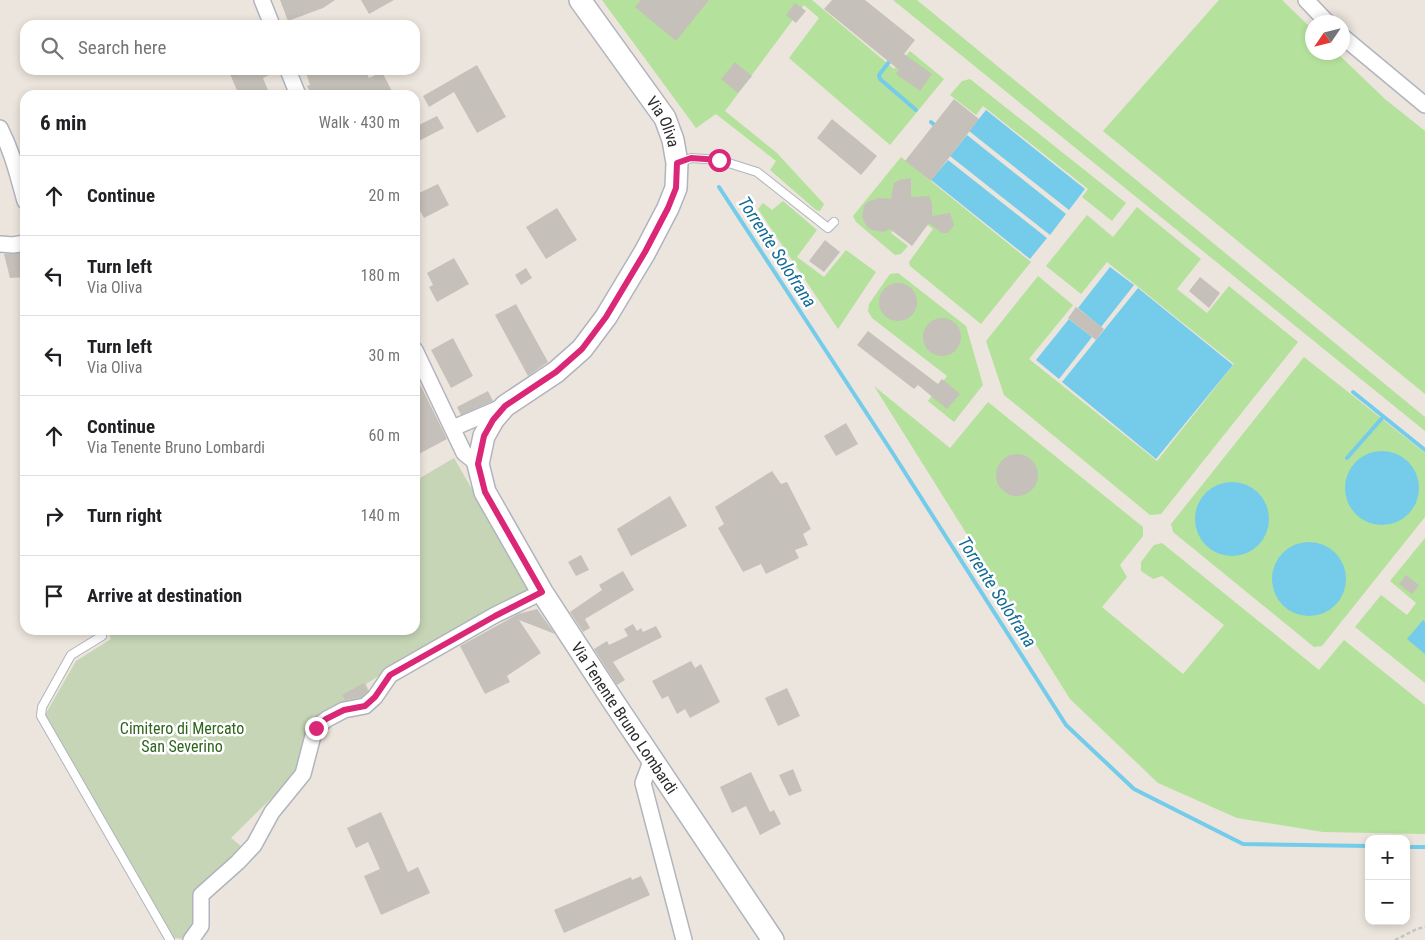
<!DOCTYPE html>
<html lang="en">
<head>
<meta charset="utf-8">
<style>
	body { margin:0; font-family:"Roboto Condensed",sans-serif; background:#f2f2f2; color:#202124 }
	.controls { position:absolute; right:15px; bottom:15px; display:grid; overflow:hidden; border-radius:10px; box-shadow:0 2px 8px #0003 }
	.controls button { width:45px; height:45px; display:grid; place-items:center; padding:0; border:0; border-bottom:1px solid #e0e0e0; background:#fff; color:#202124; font:25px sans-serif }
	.compass { position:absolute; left:1305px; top:15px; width:45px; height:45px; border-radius:50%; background:#fff; box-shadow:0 2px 8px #0003; rotate:235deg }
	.stop { position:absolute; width:15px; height:15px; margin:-11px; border:4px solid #db2777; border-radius:50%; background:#fff }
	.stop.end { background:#db2777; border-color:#fff; box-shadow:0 1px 5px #0008 }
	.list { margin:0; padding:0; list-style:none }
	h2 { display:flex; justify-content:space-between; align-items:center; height:65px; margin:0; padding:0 20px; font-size:21px }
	h2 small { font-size:16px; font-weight:400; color:#757577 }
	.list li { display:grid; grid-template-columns:32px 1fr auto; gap:15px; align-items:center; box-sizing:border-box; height:80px; padding:0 20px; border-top:1px solid #e0e0e0 }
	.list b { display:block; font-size:19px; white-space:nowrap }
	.list p { margin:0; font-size:16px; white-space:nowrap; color:#757577 }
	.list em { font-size:16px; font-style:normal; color:#757577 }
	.icon { flex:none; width:28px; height:28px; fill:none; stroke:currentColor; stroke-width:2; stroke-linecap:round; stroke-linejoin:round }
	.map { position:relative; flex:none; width:1425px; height:940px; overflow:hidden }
	.search { position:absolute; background:#fff; box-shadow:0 2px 8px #0003; left:20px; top:20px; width:400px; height:55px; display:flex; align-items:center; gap:12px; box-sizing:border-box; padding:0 18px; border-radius:15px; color:#757577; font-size:19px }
	.panel { position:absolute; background:#fff; box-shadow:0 2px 8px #0003; left:20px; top:90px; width:400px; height:545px; border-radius:15px }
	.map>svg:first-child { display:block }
	.green { fill:#b4e19c }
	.cemetery { fill:#c5d5b5 }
	.water { fill:#74ccea }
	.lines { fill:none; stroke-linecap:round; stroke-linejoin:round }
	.stream { stroke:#74ccea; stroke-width:4 }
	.building { fill:#c5c0b9 }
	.lane-casing { stroke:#b1b4be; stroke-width:10 }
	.street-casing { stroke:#b1b4be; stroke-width:18 }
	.secondary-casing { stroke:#b1b4be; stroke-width:24 }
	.path { stroke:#c4c4c4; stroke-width:2.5; stroke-dasharray:4 2.5; stroke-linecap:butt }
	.lane { stroke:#fff; stroke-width:8 }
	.street { stroke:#fff; stroke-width:15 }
	.secondary { stroke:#fff; stroke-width:21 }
	.route { stroke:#db2777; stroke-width:6 }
	.labels { text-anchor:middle; stroke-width:5; stroke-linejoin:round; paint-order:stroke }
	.street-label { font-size:16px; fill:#2b2b2b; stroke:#fff }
	.park-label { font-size:16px; fill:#2d651d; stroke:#fff }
	.water-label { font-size:18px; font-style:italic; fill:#126b97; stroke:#fff }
</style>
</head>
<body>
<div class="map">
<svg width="1425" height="940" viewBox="0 0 1425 940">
	<rect width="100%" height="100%" fill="#ece5dd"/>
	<!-- green -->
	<path class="green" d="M602,0H812L894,69L910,51L944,79L890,145L789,58L819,18L804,5L725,111L777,153L824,204L820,211L816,210L770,170L776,161L716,114L696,128Z
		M893,0H917L1425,417V431Z
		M1219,0H1282L1312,29V52L1337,53L1385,99L1425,131V394L1103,131Z
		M970,79L1126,203L1112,221L1082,197L1088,189L983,106L976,115L950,95L962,81Z
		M901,157L1031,262L981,324L910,266L909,262L933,229L908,211L891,233L908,246L901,254L895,255L856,222L853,216Z
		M783,201L817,230L797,257L824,277L846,250L876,272L838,329L758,209L763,203L772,210Z
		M1137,207L1201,259L1177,289L1207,313L1229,286L1298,342L1161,514L1150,515L1004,395L986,341L1038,276L1073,305L1029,359L1157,461L1234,364L1107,262L1081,294L1046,266L1087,215L1113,237Z
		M898,273L966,326L983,385L954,422L928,401L947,376L872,318L868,311L869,304L890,274Z
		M1304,357L1425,453V517L1322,646L1314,647L1173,532L1171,524Z
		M874,386L950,448L988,402L1143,527V536L1120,565L1127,577L1102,607L1183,674L1224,625L1162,576L1153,579L1141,571V562L1154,545L1162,543L1319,670L1344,640L1425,705V834L1323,832L1237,818L1158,783L1070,699Z
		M1425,538V683L1355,627L1381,595L1407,615L1416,603L1390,581Z"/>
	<!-- cemetery -->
	<path class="cemetery" d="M454,458L530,590L420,651L366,684L371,695L349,708L345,702L327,713L300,770L231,838L246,850L197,891L198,927L185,939L174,938L45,715L76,661L111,639L107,630H415V481Z"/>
	<!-- water -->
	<path class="water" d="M986,110L1085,189L1069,210L969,131Z
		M967,135L1066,214L1050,235L950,156Z
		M948,160L1047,238L1030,259L931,180Z
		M1110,267L1134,285L1101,327L1078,308Z
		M1138,288L1233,365L1156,459L1062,382Z
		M1069,319L1092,337L1059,379L1036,360Z
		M1345 488a37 37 0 1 1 74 0a37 37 0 1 1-74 0Z
		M1195 519a37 37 0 1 1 74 0a37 37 0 1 1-74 0Z
		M1272 579a37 37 0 1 1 74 0a37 37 0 1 1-74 0Z
		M1423,620L1425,622V654L1407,639Z"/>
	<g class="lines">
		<!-- stream -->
		<path class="stream" d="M889,62L879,75L880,79L916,110
			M931,122L938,128
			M719,187L890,449L1066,725L1134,789L1243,844L1369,846
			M1353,392L1425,450
			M1347,458L1383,417
			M1406,847H1425"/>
	</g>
	<!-- building -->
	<path class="building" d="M280,0H335L323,8L288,21Z
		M361,0H394L369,14Z
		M641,0H709L676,41L635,7Z
		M832,0H865L915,40L904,54L932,74L920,91L896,74L899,70L824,9Z
		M795,3L806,11L796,23L786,15Z
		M735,62L752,76L738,93L721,79Z
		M477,65L506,117L477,133L454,92L429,107L423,96Z
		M244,70H279L263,78L270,95H239L230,74Z
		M305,70H365L369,78L382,72L394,95H312L307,86L310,85Z
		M954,99L979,119L931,181L905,161Z
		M437,116L444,128L415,143V127Z
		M832,119L877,156L861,175L817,138Z
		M911,178V197L929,196L932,204V216L950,213L954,225L948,233H942L929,223L912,246L890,229L883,232L872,230L867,227L862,217L864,206L868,202L878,198L891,199L894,183L899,180Z
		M438,184L449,205L424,218L415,201V195Z
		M557,208L577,240L546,259L526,227Z
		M825,240L840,252L824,272L809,261Z
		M25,252V277L10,278L4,254Z
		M454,258L469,284L437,302L429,287L433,285L427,273Z
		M526,268L532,278L521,285L515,275Z
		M1200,277L1220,293L1209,308L1189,291Z
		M879 302a19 19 0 1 1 38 0a19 19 0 1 1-38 0Z
		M516,304L548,362L528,376L495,315Z
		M1076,307L1104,329L1096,340L1068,318Z
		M923 337a19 19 0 1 1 38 0a19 19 0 1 1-38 0Z
		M868,331L938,384L942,379L960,394L947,409L918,385L914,389L857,345Z
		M453,338L473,376L451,388L431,350Z
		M415,374L447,439L415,456Z
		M488,391L493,401L461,415L457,407Z
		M846,423L858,444L836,456L824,436Z
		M996 475a21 21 0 1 1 42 0a21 21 0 1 1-42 0Z
		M772,471L781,484L787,482L811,529L803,534L808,545L795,550L799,558L766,574L761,564L743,572L718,528L724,524L715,507Z
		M670,496L687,526L631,556L617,529Z
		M581,555L589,570L576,576L568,562Z
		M623,571L634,590L585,619L590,628L583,632L570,612L602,590L599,585Z
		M1406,575L1419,585L1412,594L1399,584Z
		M537,609L555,634L519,620L541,653L507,676L510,682L485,694L460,646L518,614Z
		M633,624L637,631L641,628L643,632L656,626L662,637L613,662L625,680L617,685L594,649L607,641L609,645L628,636L624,629Z
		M691,661L695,668L701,664L720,702L690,718L685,709L677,714L668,696L662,699L652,681Z
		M364,683L368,691L361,697L345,700L342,695Z
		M787,688L800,716L778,726L765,698Z
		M793,769L802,791L789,796L779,775Z
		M751,772L770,812L774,810L781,824L760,835L746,806L732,813L720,787Z
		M381,812L408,872L418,867L430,893L381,915L364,876L380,869L368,842L356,848L347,828Z
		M641,876L650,895L564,933L554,910L631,877L632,880Z"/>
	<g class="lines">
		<defs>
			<path id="lane" d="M679,163L691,158L719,160L757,172L828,228L834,222
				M102,636L71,655L42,707L41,716L170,940"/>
			<path id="street" d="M262,0L272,25
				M1306,0L1327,22
				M1342,36L1425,105
				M288,70L298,95
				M0,128C13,154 17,173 25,201
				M0,244L13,245L25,243
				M415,350L464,453L478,464
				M453,428L502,407
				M652,759L643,783L684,940
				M191,940L201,926V895L238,862L254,845L272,812L303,774L315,728L327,719L344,710L365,706L375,697L390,675L495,615L542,592"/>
			<g id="secondary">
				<path id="s1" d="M580,0L665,118L673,140L677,163L676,188L668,208L645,252L606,317L582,349L556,372L505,406L493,420L484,436L478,464L485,492L542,592L613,701L773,940"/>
			</g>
		</defs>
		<!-- lane casing -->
		<use href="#lane" class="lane-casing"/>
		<!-- street casing -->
		<use href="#street" class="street-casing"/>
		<!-- secondary casing -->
		<use href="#secondary" class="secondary-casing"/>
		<!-- path -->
		<path class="path" d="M1395,940L1417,929L1425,927"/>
		<!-- lane -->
		<use href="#lane" class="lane"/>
		<!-- street -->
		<use href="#street" class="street"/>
		<!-- secondary -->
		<use href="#secondary" class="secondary"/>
	</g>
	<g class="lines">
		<!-- route -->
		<path class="route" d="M316,728L326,719L344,710L365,706L375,697L390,675L495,616L542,592L485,492L478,464L484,436L493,420L505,406L556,372L582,349L606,317L645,252L668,208L676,188L677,163L691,158L719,160"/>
	</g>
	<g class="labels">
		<!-- street labels -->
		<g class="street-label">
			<text dy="6" stroke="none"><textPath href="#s1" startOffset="148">Via Oliva</textPath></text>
			<text dy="6" stroke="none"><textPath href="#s1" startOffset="860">Via Tenente Bruno Lombardi</textPath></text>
		</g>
		<!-- park labels -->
		<g class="park-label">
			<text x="182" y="734">Cimitero di Mercato<tspan x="182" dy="18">San Severino</tspan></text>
		</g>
		<!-- water labels -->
		<g class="water-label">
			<text transform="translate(777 252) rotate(57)" y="6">Torrente Solofrana</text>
			<text transform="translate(997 592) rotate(57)" y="6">Torrente Solofrana</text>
		</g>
	</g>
</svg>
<div class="controls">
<button>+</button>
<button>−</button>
</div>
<svg class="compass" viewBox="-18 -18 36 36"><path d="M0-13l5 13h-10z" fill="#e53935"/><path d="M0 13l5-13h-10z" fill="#757577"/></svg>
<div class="stop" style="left:719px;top:160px"></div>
<div class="stop end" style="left:316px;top:728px"></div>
<div class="search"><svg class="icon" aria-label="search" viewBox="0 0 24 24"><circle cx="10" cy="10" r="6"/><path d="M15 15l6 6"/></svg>Search here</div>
<section class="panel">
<h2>6 min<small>Walk · 430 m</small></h2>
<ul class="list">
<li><svg class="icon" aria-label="ahead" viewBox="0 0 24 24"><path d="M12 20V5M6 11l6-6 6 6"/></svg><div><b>Continue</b></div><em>20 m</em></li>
<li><svg class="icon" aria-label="left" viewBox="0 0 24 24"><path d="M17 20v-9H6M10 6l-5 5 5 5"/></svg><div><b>Turn left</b><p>Via Oliva</p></div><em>180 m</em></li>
<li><svg class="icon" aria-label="left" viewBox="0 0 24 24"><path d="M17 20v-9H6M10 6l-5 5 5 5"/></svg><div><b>Turn left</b><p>Via Oliva</p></div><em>30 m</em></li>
<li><svg class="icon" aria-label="ahead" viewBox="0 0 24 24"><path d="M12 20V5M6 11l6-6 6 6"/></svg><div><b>Continue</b><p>Via Tenente Bruno Lombardi</p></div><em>60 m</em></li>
<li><svg class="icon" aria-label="right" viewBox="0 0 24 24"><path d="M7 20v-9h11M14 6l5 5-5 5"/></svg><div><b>Turn right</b></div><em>140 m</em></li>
<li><svg class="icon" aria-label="arrive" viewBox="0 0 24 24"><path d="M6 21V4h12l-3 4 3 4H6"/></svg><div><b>Arrive at destination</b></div></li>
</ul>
</section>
</div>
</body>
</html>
